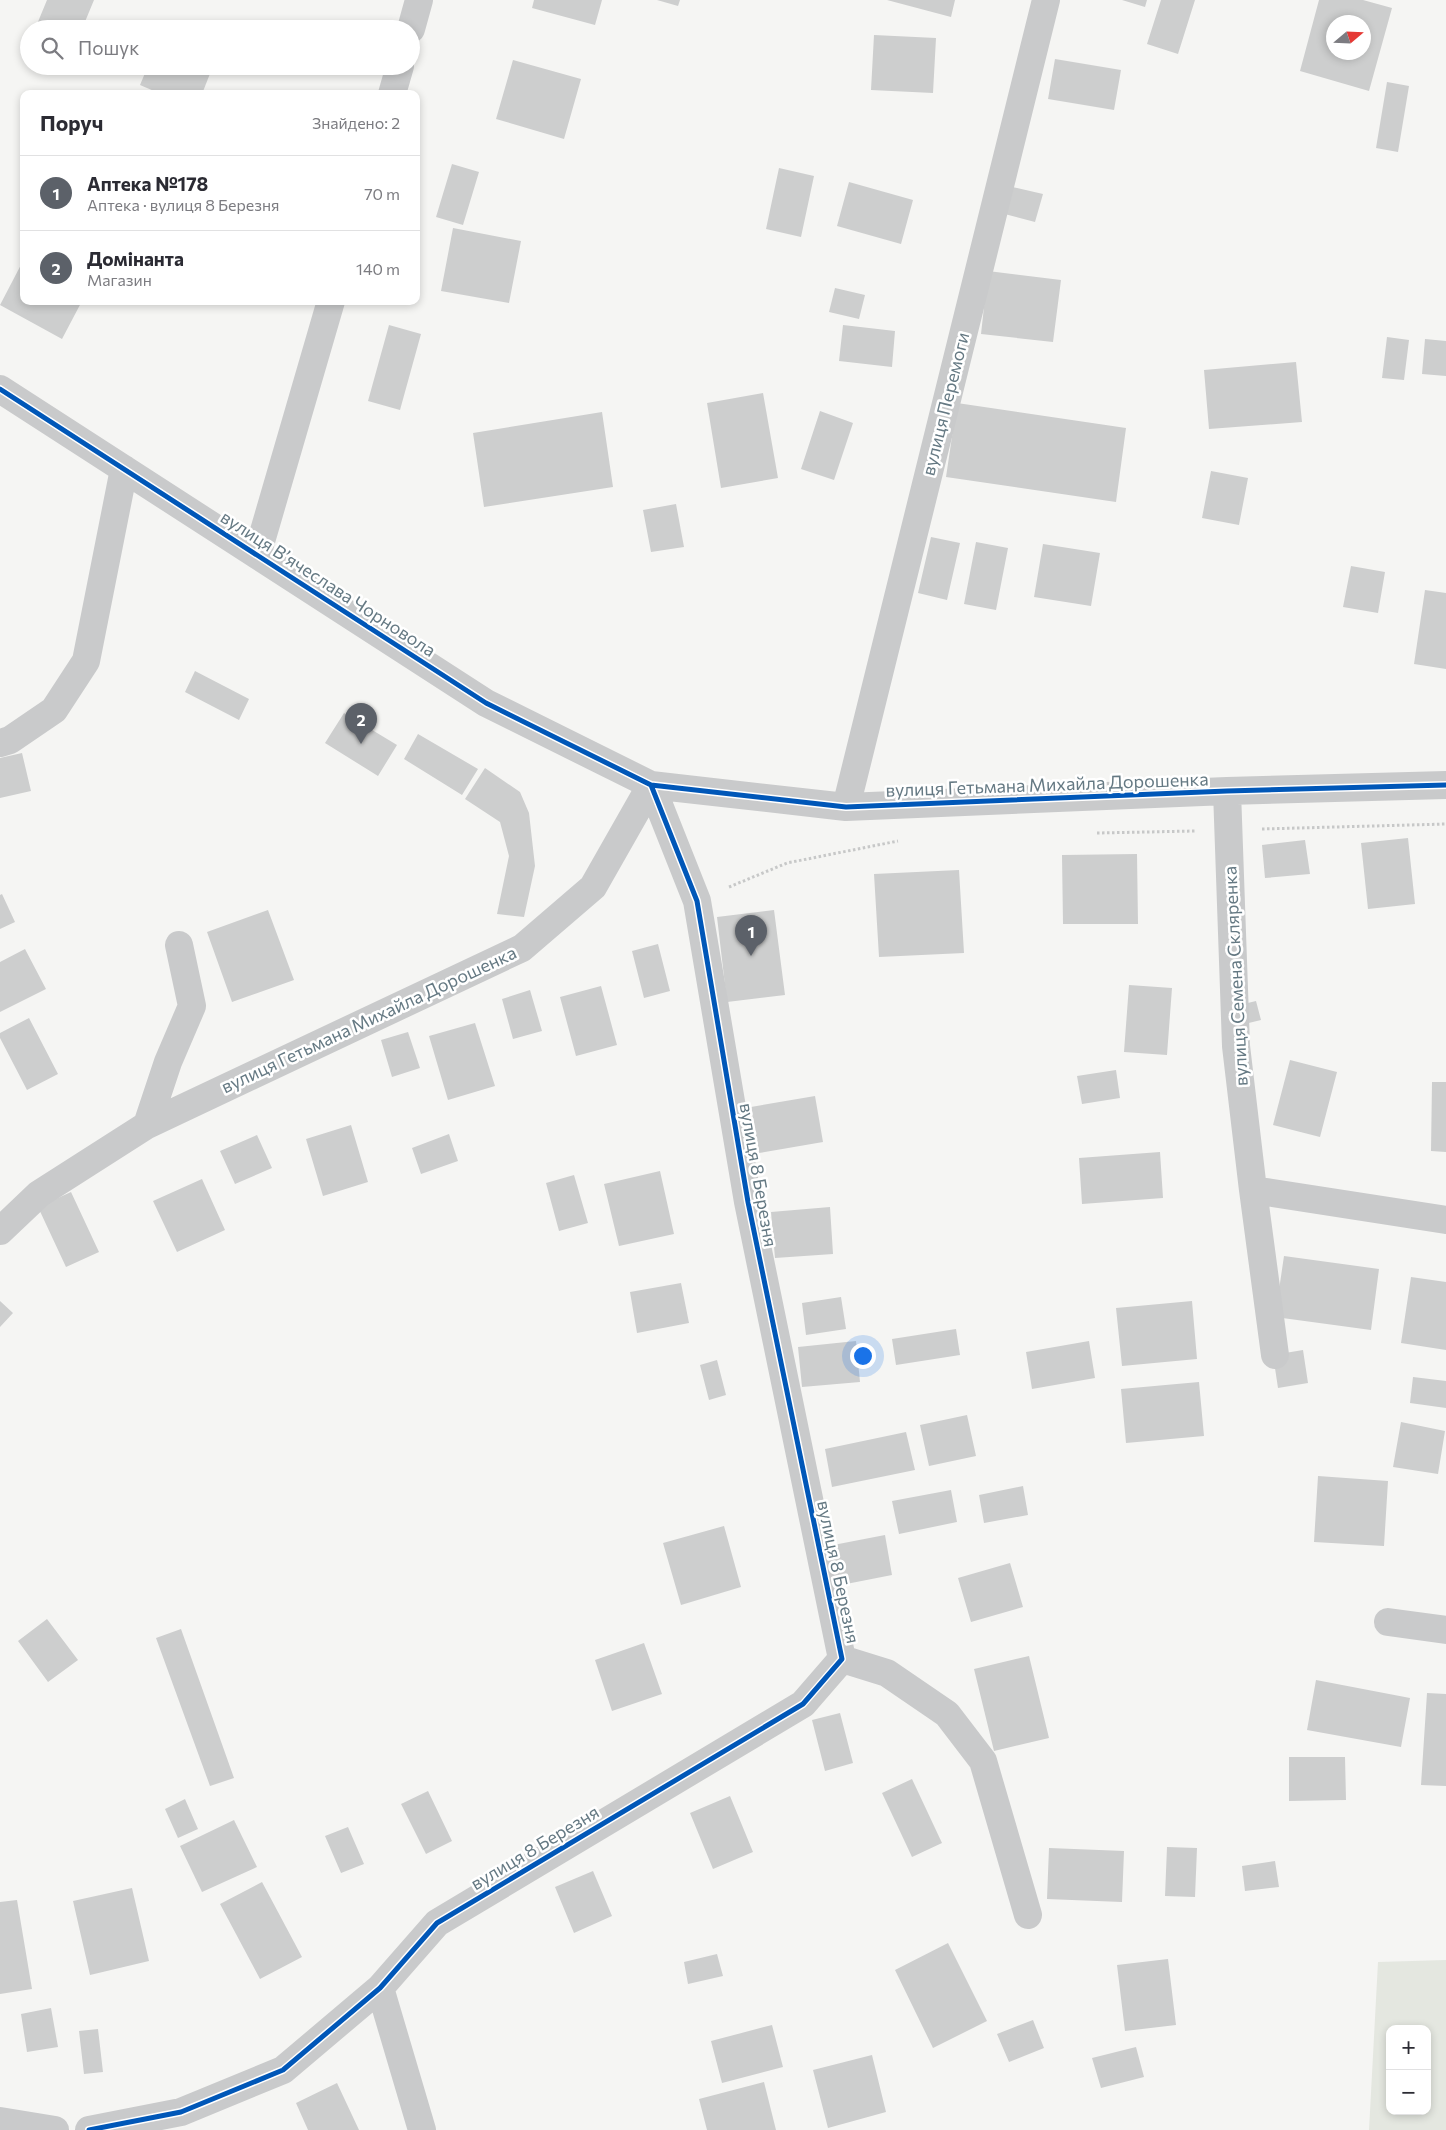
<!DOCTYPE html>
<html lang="uk">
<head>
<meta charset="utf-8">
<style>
	body { margin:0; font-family:Commissioner,sans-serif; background:#f7f7f7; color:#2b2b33 }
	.controls { position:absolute; right:15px; bottom:15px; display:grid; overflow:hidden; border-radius:10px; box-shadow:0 2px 8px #0003 }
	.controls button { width:45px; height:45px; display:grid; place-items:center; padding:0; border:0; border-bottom:1px solid #e1e1e2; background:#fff; color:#2b2b33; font:25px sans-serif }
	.compass { position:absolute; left:1326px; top:15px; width:45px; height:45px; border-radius:50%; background:#fff; box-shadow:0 2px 8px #0003; rotate:71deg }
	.you { position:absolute; left:862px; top:1355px; width:18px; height:18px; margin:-12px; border:4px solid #fff; border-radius:50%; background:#1a73e8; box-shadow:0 0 0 8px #1a73e833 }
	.badge { display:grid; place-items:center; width:32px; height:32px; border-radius:50%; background:#5c6169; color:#fff; font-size:16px; font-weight:700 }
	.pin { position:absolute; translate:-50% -41px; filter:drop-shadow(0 1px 2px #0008) }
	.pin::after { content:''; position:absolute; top:26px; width:18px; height:15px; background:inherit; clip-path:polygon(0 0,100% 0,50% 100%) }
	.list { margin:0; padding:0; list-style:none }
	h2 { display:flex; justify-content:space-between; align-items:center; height:65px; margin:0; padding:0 20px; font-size:21px }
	h2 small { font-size:16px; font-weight:400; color:#7c7c81 }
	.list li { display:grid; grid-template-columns:32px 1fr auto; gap:15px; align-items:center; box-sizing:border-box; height:75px; padding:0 20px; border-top:1px solid #e1e1e2 }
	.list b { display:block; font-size:19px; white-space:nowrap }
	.list p { margin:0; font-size:16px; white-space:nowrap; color:#7c7c81 }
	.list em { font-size:16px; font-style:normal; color:#7c7c81 }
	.icon { flex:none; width:28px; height:28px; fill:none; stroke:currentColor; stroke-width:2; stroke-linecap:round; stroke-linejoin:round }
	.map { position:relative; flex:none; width:1446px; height:2130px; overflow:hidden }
	.search { position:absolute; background:#fff; box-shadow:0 2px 8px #0003; left:20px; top:20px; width:400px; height:55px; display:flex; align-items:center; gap:12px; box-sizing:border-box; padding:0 18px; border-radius:28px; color:#7c7c81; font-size:19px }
	.panel { position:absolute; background:#fff; box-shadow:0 2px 8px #0003; left:20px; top:90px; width:400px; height:215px; border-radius:10px }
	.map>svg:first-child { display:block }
	.green { fill:#e4e7e0; fill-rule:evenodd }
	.building { fill:#cdcece; fill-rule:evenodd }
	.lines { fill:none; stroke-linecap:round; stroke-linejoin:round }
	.path { stroke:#c7c8c8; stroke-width:3; stroke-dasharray:2.5 2.5; stroke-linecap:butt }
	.minor { stroke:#c9cacb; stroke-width:28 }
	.cycleway-casing { stroke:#fff; stroke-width:8 }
	.cycleway { stroke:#0057b8; stroke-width:5 }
	.labels { text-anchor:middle; stroke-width:5; stroke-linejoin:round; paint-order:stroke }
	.street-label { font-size:18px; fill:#657983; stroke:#fff }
</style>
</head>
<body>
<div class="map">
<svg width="1446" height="2130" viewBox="0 0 1446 2130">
	<rect width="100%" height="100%" fill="#f5f5f3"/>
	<!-- green -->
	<path class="green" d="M1446,1960V2130H1369L1378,1962ZM1390,2029H1427V2111H1390Z"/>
	<!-- building -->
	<path class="building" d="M47,0H94L82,29H35Z
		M534,0H602L595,25L532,8Z
		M657,0H680L678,6Z
		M887,0H955L951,17Z
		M1122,0H1147L1145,7Z
		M1161,0H1195L1178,54L1147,44Z
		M1319,0H1363L1392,8L1369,91L1300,71ZM1334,22H1364V52H1334Z
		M874,35L936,38L933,93L871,90Z
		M1055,59L1121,70L1114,110L1048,99Z
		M513,60L581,79L564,139L496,119Z
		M148,66H213L202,94H161L140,85Z
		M1387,82L1409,86L1398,152L1376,148Z
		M452,164L479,172L463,225L436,217Z
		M779,168L814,176L801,237L766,229Z
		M849,182L913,200L901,244L837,226Z
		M1008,186L1043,194L1035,222L1001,213Z
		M453,228L521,241L509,303L441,291Z
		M24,259V301H82L62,339L0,305Z
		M988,271L1061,280L1053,342L981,334Z
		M835,288L865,295L859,319L829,312Z
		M389,325L421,334L400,410L368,401Z
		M843,325L895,331L892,367L839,361Z
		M1387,337L1409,340L1404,380L1382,378Z
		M1425,339L1446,341V376L1422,374Z
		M1296,362L1302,422L1209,429L1204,370Z
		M763,393L778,478L721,488L707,403Z
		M957,403L1126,428L1116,502L946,477Z
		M820,411L853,423L834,480L801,469Z
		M602,412L613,487L484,507L473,433Z
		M1211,471L1248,478L1239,525L1202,518Z
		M676,504L684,547L651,552L643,510Z
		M931,537L960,543L947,600L918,593Z
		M976,542L1008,548L996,610L964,604Z
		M1043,544L1100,553L1091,606L1034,597Z
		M1351,566L1385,572L1378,613L1343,607Z
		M1425,590L1446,593V669L1414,664Z
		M195,671L249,699L239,720L185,692Z
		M344,713L397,745L378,776L325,743Z
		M418,734L478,769L462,795L404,759Z
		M22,753L31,791L0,798V758Z
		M485,768L520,792L529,813L535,866L524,917L497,914L509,856L500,822L465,799Z
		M1408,838L1415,904L1368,909L1361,843Z
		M1305,840L1310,874L1265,878L1262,845Z
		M1137,854L1138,924H1063L1062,855Z
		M959,870L964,953L879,957L874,874Z
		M2,894L15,922L0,929V895Z
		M268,910L294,980L232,1002L207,932Z
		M774,910L785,995L727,1002L717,917Z
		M658,944L670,991L644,998L632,951Z
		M25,949L46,989L0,1012V962Z
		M1129,985L1172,988L1167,1055L1124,1052Z
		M601,986L617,1045L576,1056L560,997Z
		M530,990L542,1031L513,1039L502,999Z
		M1256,1001L1261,1020L1228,1028L1223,1009Z
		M29,1018L58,1074L27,1090L0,1038V1033Z
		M475,1023L495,1086L448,1100L429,1036Z
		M408,1032L420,1068L392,1077L381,1040Z
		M1290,1060L1337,1072L1320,1137L1273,1125Z
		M1116,1070L1120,1098L1082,1104L1077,1076Z
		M1432,1082H1446V1152L1431,1151Z
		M815,1096L823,1142L759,1153L751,1107Z
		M351,1125L368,1182L323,1196L306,1139Z
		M449,1134L458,1161L421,1174L412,1148Z
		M257,1135L272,1168L235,1184L220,1151Z
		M1160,1152L1163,1198L1082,1204L1079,1158Z
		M660,1171L674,1234L619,1246L604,1184Z
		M574,1175L588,1223L559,1231L546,1183Z
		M202,1179L225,1230L177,1252L153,1201Z
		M71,1192L99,1252L66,1267L38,1207Z
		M830,1207L833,1254L775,1258L771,1212Z
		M1284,1256L1379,1269L1371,1330L1275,1317Z
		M1411,1277L1446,1282V1350L1401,1343Z
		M681,1283L689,1323L637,1333L630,1292Z
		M841,1297L846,1329L806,1335L802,1303Z
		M0,1301L13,1313L0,1327Z
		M1192,1301L1197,1359L1122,1366L1116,1308Z
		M956,1329L960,1355L896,1365L892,1339Z
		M856,1341L860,1382L802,1387L798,1347Z
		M1089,1341L1095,1378L1032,1389L1026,1352Z
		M1303,1350L1308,1383L1278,1388L1273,1355Z
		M717,1360L726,1395L709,1400L700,1365Z
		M1413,1377L1446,1381V1408L1410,1403Z
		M1199,1382L1204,1436L1126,1443L1121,1389Z
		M967,1415L976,1456L929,1466L920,1425Z
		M1401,1422L1445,1431L1438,1474L1393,1467Z
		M906,1432L915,1470L832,1487L825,1449Z
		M1318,1476L1388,1481L1384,1546L1314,1542Z
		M1023,1486L1028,1515L984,1523L979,1495Z
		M951,1490L957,1522L899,1534L892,1501Z
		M724,1526L741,1587L681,1605L663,1543Z
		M885,1535L892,1575L831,1587L823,1547Z
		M1010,1563L1023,1607L971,1622L958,1578Z
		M47,1619L78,1660L48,1682L18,1641Z
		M181,1629L234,1778L210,1786L156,1638Z
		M644,1643L662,1694L612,1711L595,1660Z
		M1029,1656L1049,1738L994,1751L974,1669Z
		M1316,1680L1410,1698L1401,1747L1307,1730Z
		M1427,1693L1446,1694V1786L1421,1785Z
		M840,1713L853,1763L825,1771L812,1720Z
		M1289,1757H1345L1346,1800L1289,1801Z
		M912,1779L942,1843L912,1857L882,1793Z
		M428,1791L452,1841L426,1854L401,1804Z
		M730,1796L753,1852L713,1869L690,1813Z
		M185,1799L198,1829L178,1838L165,1809Z
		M234,1820L257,1867L202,1892L180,1846Z
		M348,1827L364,1864L341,1873L325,1836Z
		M1167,1847L1197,1848L1195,1897L1165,1896Z
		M1049,1848L1124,1851L1122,1902L1047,1899Z
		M1275,1861L1279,1887L1245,1891L1242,1866Z
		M593,1871L612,1916L574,1933L555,1887Z
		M262,1882L302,1957L260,1979L220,1904Z
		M132,1888L149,1961L90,1975L73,1901Z
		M17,1900L32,1989L0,1994V1902Z
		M948,1943L987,2021L933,2048L895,1970Z
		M717,1954L723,1976L688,1984L684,1962Z
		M1168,1959L1176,2025L1125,2031L1117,1965Z
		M51,2008L58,2047L27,2052L21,2014Z
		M1033,2020L1044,2048L1009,2062L997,2034Z
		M772,2025L783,2067L722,2083L711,2041Z
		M98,2029L103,2072L84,2074L79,2031Z
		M1136,2047L1144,2077L1101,2088L1092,2058Z
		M872,2055L886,2112L828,2128L813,2070Z
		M764,2082L776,2130H707L699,2099Z
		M337,2083L359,2130H308L296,2103Z"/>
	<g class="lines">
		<!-- path -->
		<path class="path" d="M1262,829L1446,824
			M1097,833L1195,831
			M729,887L787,863L898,841"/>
		<!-- minor -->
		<path class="minor" d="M411,29L419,0
			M392,94L400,66
			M0,389L486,703L651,785L846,807L1227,791L1446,785
			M257,555L331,301
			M0,743L10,740L54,710L86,661L124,469
			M1227,791L1236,1046L1253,1190L1446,1220
			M846,807L1046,0
			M147,1125L168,1062L192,1006L179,945
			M1253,1190L1275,1355
			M0,1231L39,1194L147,1125L522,948L593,887L651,785
			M1388,1622L1446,1630
			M842,1659L887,1673L947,1714L983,1761L1028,1915
			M380,1988L422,2130
			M0,2121L55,2130
			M89,2130L181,2112L283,2070L380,1988L437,1923L803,1704L842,1659L748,1202L697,901L651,785"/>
		<defs>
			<path id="cycleway" d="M0,389L486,703L651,785L846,807L1227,791L1446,785
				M89,2130L181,2112L283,2070L380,1988L437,1923L803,1704L842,1659L748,1202L697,901L651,785"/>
		</defs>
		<!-- cycleway casing -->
		<use href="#cycleway" class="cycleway-casing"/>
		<!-- cycleway -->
		<use href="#cycleway" class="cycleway"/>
	</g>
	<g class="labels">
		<!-- street labels -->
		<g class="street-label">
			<text transform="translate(946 404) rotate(-76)" y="6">вулиця Перемоги</text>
			<text transform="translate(328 584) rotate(33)" y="6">вулиця Вʼячеслава Чорновола</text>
			<text transform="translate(1047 785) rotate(-2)" y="6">вулиця Гетьмана Михайла Дорошенка</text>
			<text transform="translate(1236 976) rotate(-93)" y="6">вулиця Семена Скляренка</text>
			<text transform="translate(369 1020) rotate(-25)" y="6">вулиця Гетьмана Михайла Дорошенка</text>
			<text transform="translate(758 1175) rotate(80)" y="6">вулиця 8 Березня</text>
			<text transform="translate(838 1572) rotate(78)" y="6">вулиця 8 Березня</text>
			<text transform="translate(535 1848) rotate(-31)" y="6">вулиця 8 Березня</text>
		</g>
	</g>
</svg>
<div class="controls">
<button>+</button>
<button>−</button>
</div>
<svg class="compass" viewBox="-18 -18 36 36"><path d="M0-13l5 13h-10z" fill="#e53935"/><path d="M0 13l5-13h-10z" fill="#7c7c81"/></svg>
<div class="you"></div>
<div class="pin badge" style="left:751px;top:956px">1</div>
<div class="pin badge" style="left:361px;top:744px">2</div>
<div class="search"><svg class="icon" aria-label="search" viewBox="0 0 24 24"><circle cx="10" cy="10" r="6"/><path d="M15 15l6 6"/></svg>Пошук</div>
<section class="panel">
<h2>Поруч<small>Знайдено: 2</small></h2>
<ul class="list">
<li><span class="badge">1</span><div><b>Аптека №178</b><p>Аптека · вулиця 8 Березня</p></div><em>70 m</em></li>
<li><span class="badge">2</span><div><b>Домінанта</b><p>Магазин</p></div><em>140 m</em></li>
</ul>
</section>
</div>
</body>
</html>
